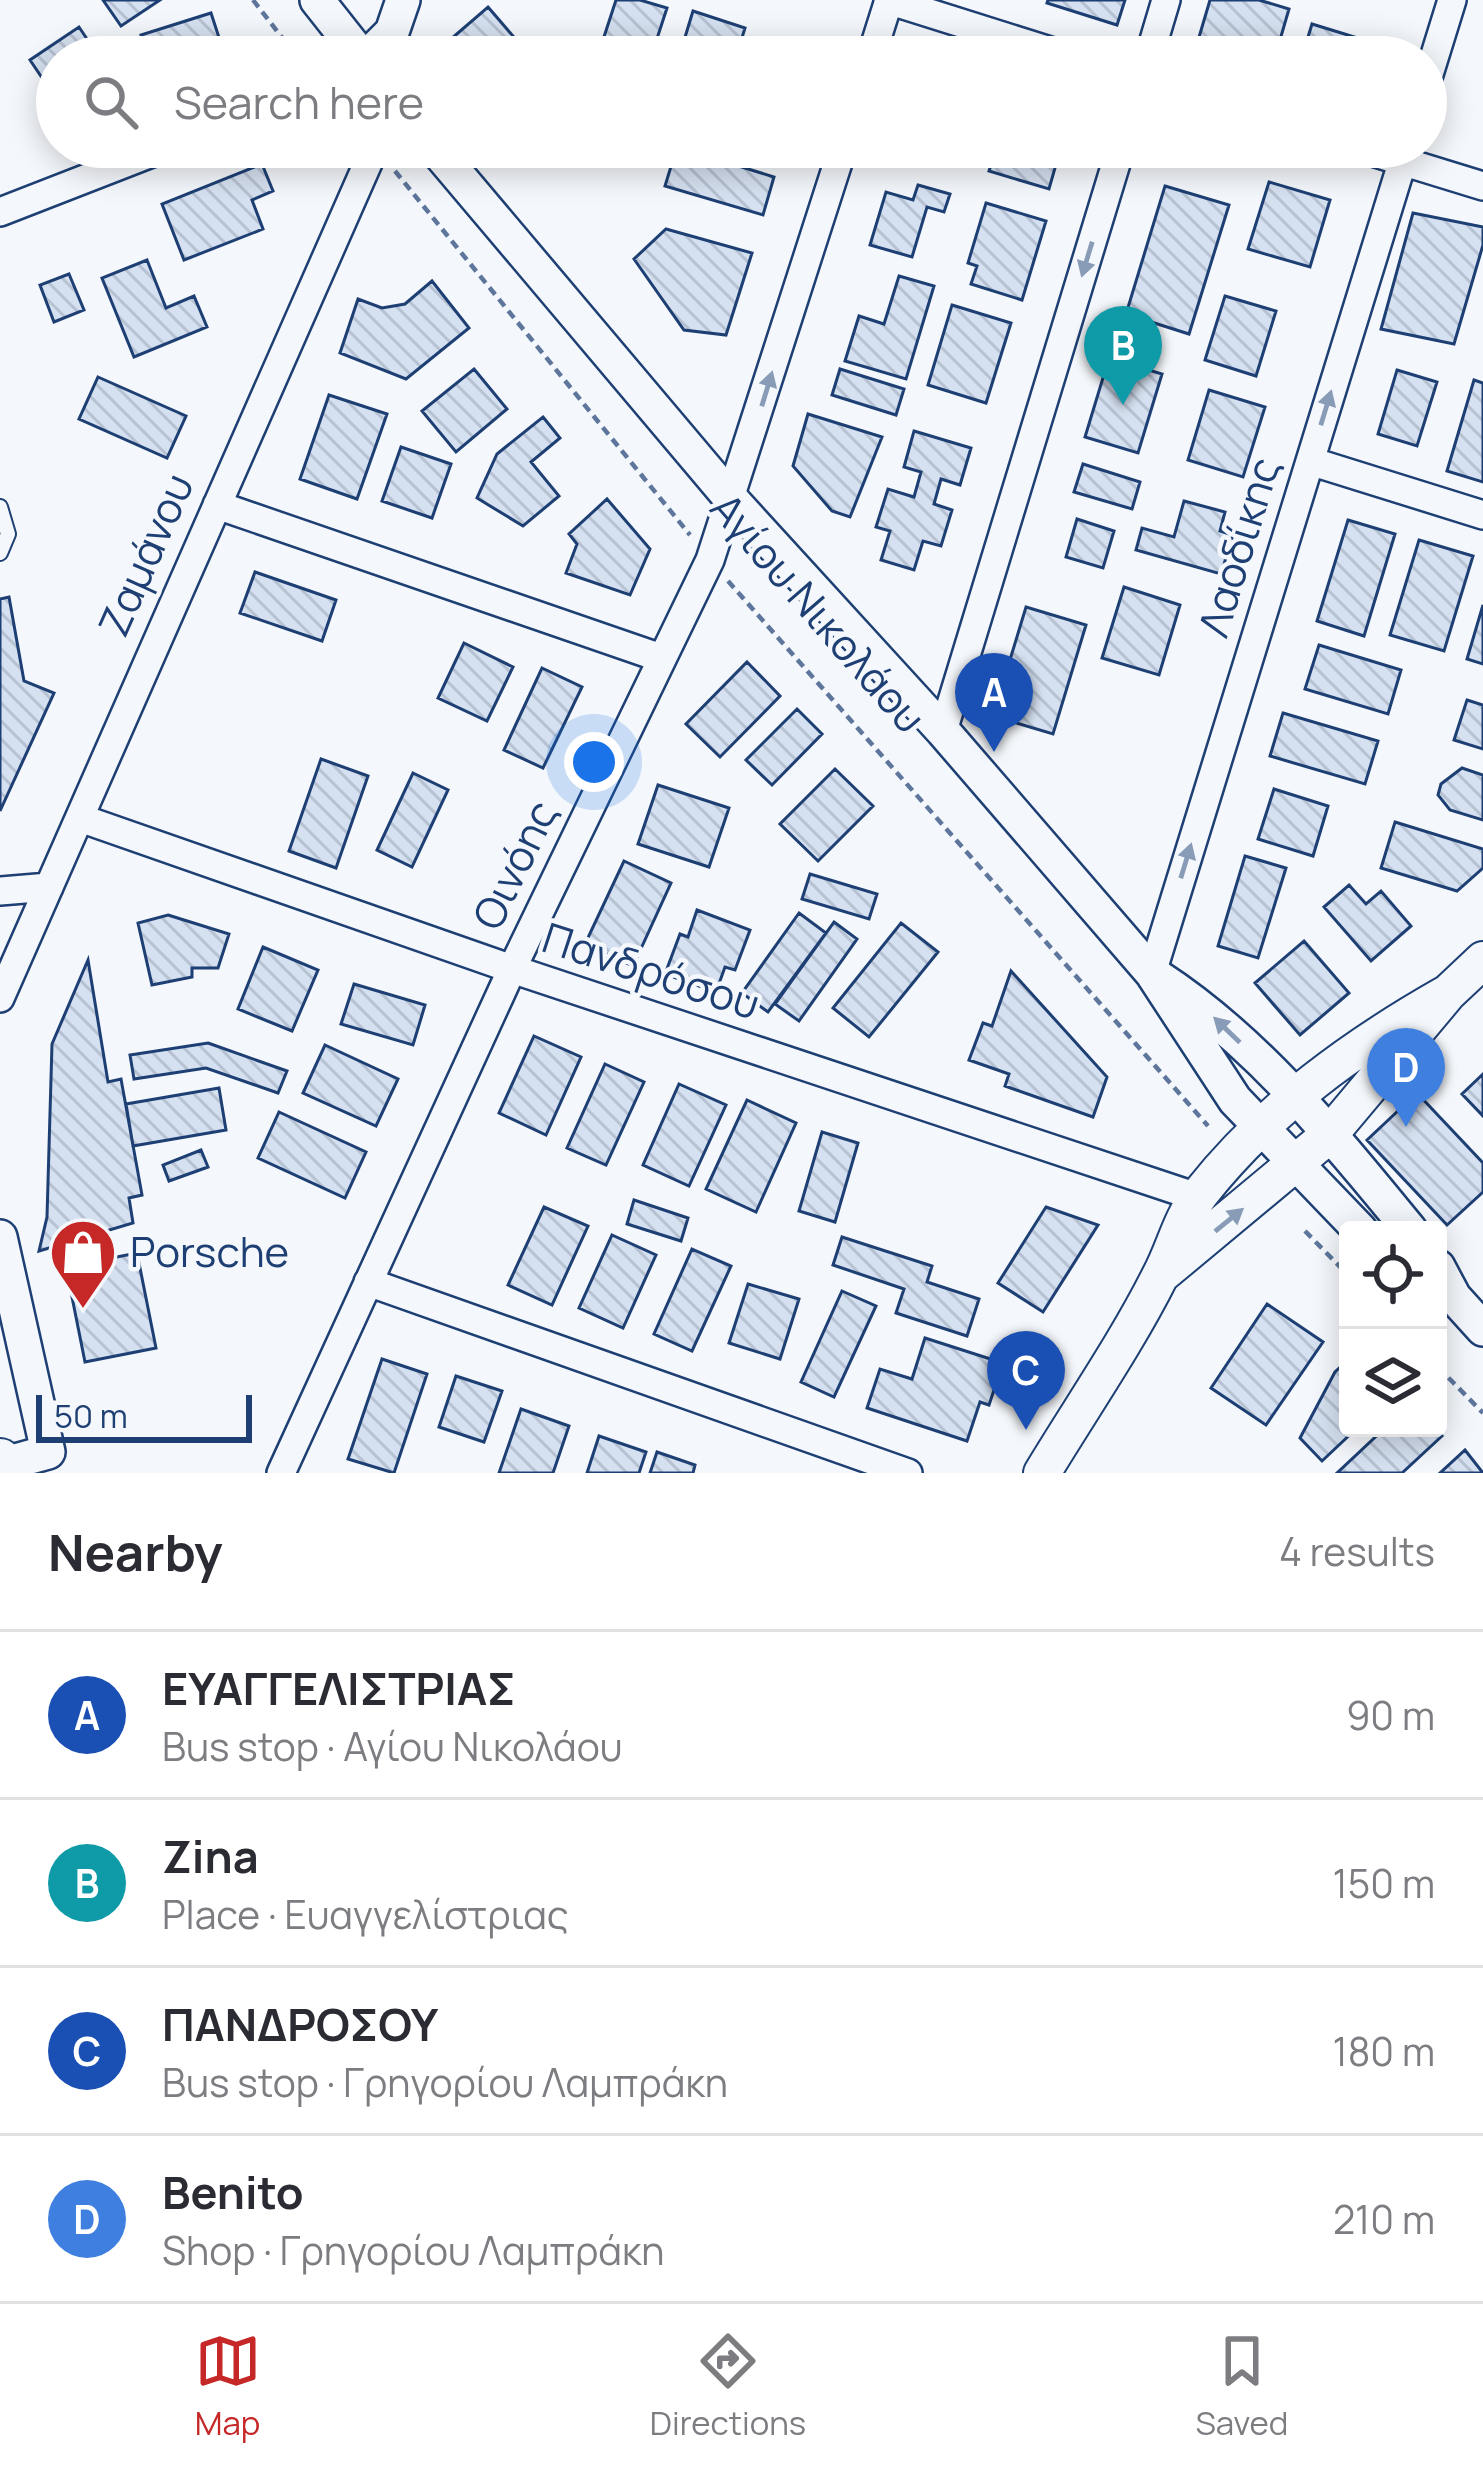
<!DOCTYPE html>
<html lang="en">
<head>
<meta charset="utf-8">
<style>
	body { margin:0; font-family:Manrope,sans-serif; background:#f7f7f7; color:#2b2b33 }
	.controls { position:absolute; right:36px; bottom:36px; display:grid; overflow:hidden; border-radius:12px; box-shadow:0 6px 30px #0003 }
	.controls button { width:108px; height:108px; display:grid; place-items:center; padding:0; border:0; border-bottom:3px solid #e1e1e2; background:#fff; color:#2b2b33; font:60px sans-serif }
	.scale { position:absolute; left:36px; bottom:30px; width:216px; box-sizing:border-box; padding-left:12px; border:6px solid #1d3f73; border-top:0; font-size:33px; line-height:42px; white-space:nowrap; color:#1d3f73; -webkit-text-stroke:9px #f4f7fb; paint-order:stroke }
	.you { position:absolute; left:594px; top:762px; width:42px; height:42px; margin:-30px; border:9px solid #fff; border-radius:50%; background:#1a73e8; box-shadow:0 0 0 18px #1a73e833 }
	.badge { display:grid; place-items:center; width:78px; height:78px; border-radius:50%; background:#c62828; color:#fff; font-size:39px; font-weight:700 }
	.pin { position:absolute; translate:-50% -99px; filter:drop-shadow(0 3px 6px #0008) }
	.pin::after { content:''; position:absolute; top:63px; width:42px; height:36px; background:inherit; clip-path:polygon(0 0,100% 0,50% 100%) }
	.list { margin:0; padding:0; list-style:none }
	h2 { display:flex; justify-content:space-between; align-items:center; height:156px; margin:0; padding:0 48px; font-size:51px }
	h2 small { font-size:39px; font-weight:400; color:#7c7c81 }
	.list li { display:grid; grid-template-columns:78px 1fr auto; gap:36px; align-items:center; box-sizing:border-box; height:168px; padding:0 48px; border-top:3px solid #e1e1e2 }
	.list b { display:block; font-size:45px; white-space:nowrap }
	.list p { margin:0; font-size:39px; white-space:nowrap; color:#7c7c81 }
	.list em { font-size:39px; font-style:normal; color:#7c7c81 }
	.icon { flex:none; width:66px; height:66px; fill:none; stroke:currentColor; stroke-width:2; stroke-linecap:round; stroke-linejoin:round }
	.map { position:relative; flex:none; width:1483px; height:1473px; overflow:hidden }
	.search { position:absolute; background:#fff; box-shadow:0 6px 30px #0003; left:36px; right:36px; top:36px; height:132px; display:flex; align-items:center; gap:30px; box-sizing:border-box; padding:0 42px; border-radius:66px; color:#7c7c81; font-size:45px }
	.sheet { height:828px; background:#fff }
	nav { display:flex; justify-content:space-around; align-items:center; box-sizing:border-box; height:168px; border-top:3px solid #e1e1e2; background:#fff; font-size:33px; color:#7c7c81 }
	nav a { display:grid; justify-items:center; gap:6px }
	nav .on { color:#c62828 }
	.map>svg:first-child { display:block }
	.building { fill:url(#building-back-hatch); stroke:#1d3f73; stroke-width:3 }
	.lines { fill:none; stroke-linecap:round; stroke-linejoin:round }
	.service-casing { stroke:#1d3f73; stroke-width:18 }
	.minor-casing { stroke:#1d3f73; stroke-width:32 }
	.tertiary-casing { stroke:#1d3f73; stroke-width:38 }
	.secondary-casing { stroke:#1d3f73; stroke-width:40 }
	.primary-casing { stroke:#1d3f73; stroke-width:46 }
	.path { stroke:#5e769c; stroke-width:4.5; stroke-dasharray:9 6; stroke-linecap:butt }
	.service { stroke:#f4f7fb; stroke-width:14 }
	.minor { stroke:#f4f7fb; stroke-width:27 }
	.tertiary { stroke:#f4f7fb; stroke-width:33 }
	.secondary { stroke:#f4f7fb; stroke-width:36 }
	.primary { stroke:#f4f7fb; stroke-width:42 }
	.oneway { fill:#889bb7 }
	.labels { text-anchor:middle; stroke-width:9; stroke-linejoin:round; paint-order:stroke }
	.street-label { font-size:42px; fill:#1d3f73; stroke:#f4f7fb }
	.poi-label { font-size:42px; fill:#1d3f73; stroke:#f4f7fb; text-anchor:start }
</style>
</head>
<body>
<div class="map">
<svg width="1483" height="1473" viewBox="0 0 1483 1473">
	<defs>
		<pattern id="building-back-hatch" width="6" height="6" patternUnits="userSpaceOnUse" patternTransform="scale(3)"><rect width="6" height="6" fill="#d5e0f0"/><path d="M-1 5l2 2M0 0l6 6M5-1l2 2" fill="none" stroke="#b6c1d1"/></pattern>
	</defs>
	<rect width="100%" height="100%" fill="#f4f7fb"/>
	<!-- building -->
	<path class="building" d="M103,0H160L121,26Z
		M616,0H640L667,8L651,57L602,43Z
		M1048,0H1125L1117,25L1047,3Z
		M1210,0H1259L1289,9L1275,57H1241L1197,44Z
		M488,7L531,57H466L451,39Z
		M693,11L745,28L736,57H679Z
		M211,13L224,53L210,57H148L141,35Z
		M1312,24L1374,43L1370,57H1302Z
		M79,27L99,57H57V100L30,60Z
		M765,38L806,51L804,57H760Z
		M677,147L774,177L763,215L665,186Z
		M893,147H967L964,158L946,152L941,165L892,150Z
		M997,147H1061L1049,189L989,171Z
		M262,164L273,191L252,200L263,229L184,260L162,204Z
		M1269,182L1330,200L1310,267L1248,249Z
		M918,185L950,194L944,212L927,207L912,257L870,245L886,192L913,200Z
		M1165,186L1229,205L1189,334L1126,314Z
		M986,203L1046,221L1022,300L971,284L977,266L968,263Z
		M1413,213L1483,227V245L1454,344L1381,329Z
		M666,229L752,253L726,335L684,330L634,259Z
		M147,260L166,308L194,296L207,327L134,357L102,278Z
		M69,274L84,310L54,322L40,285Z
		M899,276L934,286L906,379L845,361L859,316L884,324Z
		M432,281L469,328L406,379L340,353L358,299L382,308L405,304Z
		M1225,296L1276,311L1256,376L1205,360Z
		M952,305L1011,323L986,403L928,385Z
		M1109,358L1162,374L1138,453L1085,437Z
		M474,369L507,409L456,452L422,411Z
		M840,369L904,389L896,415L832,395Z
		M1397,370L1437,382L1417,446L1378,434Z
		M98,377L186,416L167,458L79,419Z
		M1474,380L1483,383V482L1447,471Z
		M1209,390L1265,407L1243,477L1188,460Z
		M329,395L387,414L357,499L300,479Z
		M808,414L882,437L850,517L832,511L793,466Z
		M543,417L560,438L531,462L559,496L523,526L477,498L497,454Z
		M914,431L971,448L960,485L941,479L934,504L952,510L941,546L923,541L914,570L881,560L890,531L876,527L888,489L914,497L921,472L904,467Z
		M401,447L451,464L432,518L382,501Z
		M1083,464L1140,482L1132,509L1074,492Z
		M607,499L650,549L630,595L566,573L577,544L569,534Z
		M1184,501L1225,512L1220,531L1233,535L1221,574L1136,550L1142,528L1174,537Z
		M1077,519L1114,531L1103,568L1066,557Z
		M1348,520L1395,534L1364,636L1317,621Z
		M1419,540L1473,556L1444,651L1390,635Z
		M255,572L336,600L322,641L240,613Z
		M1124,587L1180,605L1159,675L1102,658Z
		M9,597L24,681L54,693L0,811V599Z
		M1483,605V664L1467,659Z
		M1026,607L1086,625L1053,734L993,716Z
		M464,643L513,667L487,721L438,698Z
		M1319,645L1401,670L1388,714L1305,689Z
		M747,662L780,696L720,757L686,724Z
		M542,668L582,687L543,768L504,750Z
		M1467,700L1483,705V749L1454,740Z
		M797,709L822,734L772,785L746,760Z
		M1283,713L1378,741L1365,784L1270,756Z
		M321,759L368,776L336,868L289,851Z
		M1462,768L1483,775V820L1450,810L1438,795L1441,784Z
		M835,769L873,806L818,861L780,824Z
		M413,773L448,790L412,867L377,850Z
		M658,785L729,808L709,867L638,844Z
		M1274,789L1328,806L1313,856L1258,839Z
		M1395,822L1483,849V868L1457,891L1381,868Z
		M1245,856L1286,868L1258,958L1218,946Z
		M624,861L671,883L633,966L585,944Z
		M810,874L877,894L869,919L802,899Z
		M1349,885L1366,904L1381,891L1411,926L1371,961L1324,907Z
		M697,910L750,930L735,970L725,967L716,992L665,974L680,934L688,937Z
		M799,913L826,933L768,1012L742,993Z
		M168,915L229,934L218,968H192V977L152,985L138,923Z
		M834,922L857,939L799,1021L775,1004Z
		M901,923L938,952L869,1037L833,1008Z
		M1304,941L1349,993L1300,1035L1255,983Z
		M263,947L318,970L292,1031L238,1009Z
		M88,960L108,1082L121,1079L142,1195L129,1198L133,1223L39,1251L47,1217L52,1044Z
		M1011,971L1107,1077L1093,1117L1005,1086L1009,1074L969,1060L983,1023L992,1026Z
		M354,984L425,1005L413,1045L341,1024Z
		M534,1036L581,1057L546,1135L499,1113Z
		M208,1043L287,1071L278,1093L206,1068L134,1079L130,1055Z
		M325,1045L398,1079L376,1126L303,1093Z
		M605,1064L644,1082L606,1165L567,1148Z
		M1483,1074V1116L1462,1094Z
		M679,1084L726,1105L689,1186L643,1165Z
		M219,1088L226,1130L133,1146L126,1104Z
		M1417,1093L1483,1163V1192L1447,1225L1367,1140Z
		M747,1100L796,1123L756,1212L706,1189Z
		M279,1112L366,1152L345,1198L258,1158Z
		M822,1132L858,1143L835,1222L799,1211Z
		M201,1150L208,1167L169,1181L163,1165Z
		M634,1200L688,1218L681,1241L627,1224Z
		M544,1207L588,1226L552,1305L508,1285Z
		M1046,1207L1098,1225L1043,1312L998,1283Z
		M612,1235L656,1255L623,1328L579,1308Z
		M842,1237L932,1266L927,1282L979,1299L967,1336L896,1313L904,1289L833,1265Z
		M692,1249L731,1266L692,1351L654,1334Z
		M137,1253L156,1348L85,1362L66,1267Z
		M748,1284L799,1299L780,1359L729,1343Z
		M842,1291L876,1306L834,1397L801,1382Z
		M1267,1304L1323,1342L1266,1425L1211,1388Z
		M925,1338L1003,1363L989,1405L980,1402L967,1441L867,1408L880,1369L912,1379Z
		M382,1359L427,1374L394,1473L348,1459Z
		M1348,1360V1428H1357L1322,1461L1300,1438L1335,1372Z
		M456,1376L502,1391L484,1442L439,1427Z
		M521,1409L569,1426L553,1473H499Z
		M1385,1428H1435L1442,1436L1402,1473H1337Z
		M599,1436L646,1452L639,1473H587Z
		M1465,1450L1483,1473H1440Z
		M657,1452L695,1465L693,1473H650Z"/>
	<g class="lines">
		<defs>
			<path id="service" d="M0,507L8,534L0,553"/>
			<path id="minor" d="M888,0L1069,57
				M871,57L889,0
				M1149,57L1166,0
				M1426,84L1452,0
				M1356,147L1483,186
				M0,212L167,147
				M1310,461L1483,515
				M217,505L661,658
				M943,731L1121,147
				M80,818L512,969L1197,1197
				M0,891L49,887
				M1152,973L1407,147
				M0,998L375,147
				M368,1282L908,1473
				M281,1473L512,969L710,560L843,147"/>
			<path id="tertiary" d="M317,0L362,57
				M367,57L392,32L403,0
				M434,147L732,500L943,731L1152,973L1235,1100L1360,1230
				M1158,977C1258,1042 1335,1139 1410,1230
				M0,1237L48,1452L1,1465
				M1438,1267L1454,1297L1483,1329"/>
			<path id="secondary" d="M1162,1274L1329,1135L1448,993L1483,960
				M1042,1473C1080,1410 1127,1342 1160,1276C1175,1248 1180,1220 1200,1194C1267,1109 1354,1046 1448,993"/>
			<path id="primary" d="M0,1460L2,1473"/>
		</defs>
		<!-- service casing -->
		<use href="#service" class="service-casing"/>
		<!-- minor casing -->
		<use href="#minor" class="minor-casing"/>
		<!-- tertiary casing -->
		<use href="#tertiary" class="tertiary-casing"/>
		<!-- secondary casing -->
		<use href="#secondary" class="secondary-casing"/>
		<!-- primary casing -->
		<use href="#primary" class="primary-casing"/>
		<!-- path -->
		<path class="path" d="M253,0L297,57
			M395,171L690,535
			M728,581L1208,1126
			M1305,1231L1348,1275
			M1438,1367L1483,1413"/>
		<!-- service -->
		<use href="#service" class="service"/>
		<!-- minor -->
		<use href="#minor" class="minor"/>
		<!-- tertiary -->
		<use href="#tertiary" class="tertiary"/>
		<!-- secondary -->
		<use href="#secondary" class="secondary"/>
		<!-- primary -->
		<use href="#primary" class="primary"/>
	</g>
	<!-- one-way arrows -->
	<defs><path id="oneway-solid" d="M-6-.8H1V-3.2L6.5 0L1 3.2V.8H-6Z" transform="scale(3)"/></defs>
	<g class="oneway">
		<use href="#oneway-solid" transform="translate(1087 259) rotate(107)"/>
		<use href="#oneway-solid" transform="translate(767 389) rotate(-73)"/>
		<use href="#oneway-solid" transform="translate(1326 408) rotate(-73)"/>
		<use href="#oneway-solid" transform="translate(1186 861) rotate(-73)"/>
		<use href="#oneway-solid" transform="translate(1227 1030) rotate(-136)"/>
		<use href="#oneway-solid" transform="translate(1229 1220) rotate(-39)"/>
	</g>
	<!-- icons -->
	<defs>
		<symbol id="shop-pin" viewBox="-11 -11 22 30"><path d="M0 17L-7.5 6A9.5 9.5 0 1 1 7.5 6Z" fill="#c62828" stroke="#f4f7fb"/><path d="M-5-2.5h2.3a2.7 3.5 0 0 1 5.4 0H5L5.5 6h-11ZM-1.5-2.5h3a1.5 2.3 0 0 0-3 0Z" fill="#fff"/></symbol>
	</defs>
	<g fill-rule="evenodd">
		<use href="#shop-pin" x="45" y="1214" width="76" height="104"/>
	</g>
	<g class="labels">
		<!-- street labels -->
		<g class="street-label">
			<text transform="translate(1239 547) rotate(-73)" y="15">Λαοδίκης</text>
			<text transform="translate(146 555) rotate(-66)" y="15">Ζαμάνου</text>
			<text transform="translate(818 613) rotate(49)" y="15">Αγίου Νικολάου</text>
			<text transform="translate(515 865) rotate(-64)" y="15">Οινόης</text>
			<text transform="translate(651 971) rotate(18)" y="15">Πανδρόσου</text>
		</g>
		<!-- poi labels -->
		<g class="poi-label">
			<text x="130" y="1267">Porsche</text>
		</g>
	</g>
</svg>
<div class="controls">
<button><svg class="icon" aria-label="locate" viewBox="0 0 24 24"><circle cx="12" cy="12" r="6"/><path d="M12 2v4M12 18v4M2 12h4M18 12h4"/></svg></button>
<button><svg class="icon" aria-label="layers" viewBox="0 0 24 24"><path d="M12 4l9 5-9 5-9-5zM3 14l9 5 9-5"/></svg></button>
</div>
<div class="scale">50 m</div>
<div class="you"></div>
<div class="pin badge" style="left:994px;top:752px;background:#1a4fb4">A</div>
<div class="pin badge" style="left:1123px;top:405px;background:#0f9aa8">B</div>
<div class="pin badge" style="left:1026px;top:1430px;background:#1a4fb4">C</div>
<div class="pin badge" style="left:1406px;top:1127px;background:#3f7fe0">D</div>
<div class="search"><svg class="icon" aria-label="search" viewBox="0 0 24 24"><circle cx="10" cy="10" r="6"/><path d="M15 15l6 6"/></svg>Search here</div>
</div>
<section class="sheet">
<h2>Nearby<small>4 results</small></h2>
<ul class="list">
<li><span class="badge" style="background:#1a4fb4">A</span><div><b>ΕΥΑΓΓΕΛΙΣΤΡΙΑΣ</b><p>Bus stop · Αγίου Νικολάου</p></div><em>90 m</em></li>
<li><span class="badge" style="background:#0f9aa8">B</span><div><b>Zina</b><p>Place · Ευαγγελίστριας</p></div><em>150 m</em></li>
<li><span class="badge" style="background:#1a4fb4">C</span><div><b>ΠΑΝΔΡΟΣΟΥ</b><p>Bus stop · Γρηγορίου Λαμπράκη</p></div><em>180 m</em></li>
<li><span class="badge" style="background:#3f7fe0">D</span><div><b>Benito</b><p>Shop · Γρηγορίου Λαμπράκη</p></div><em>210 m</em></li>
</ul>
</section>
<nav>
<a class="on"><svg class="icon" aria-label="map" viewBox="0 0 24 24"><path d="M3 6l6-2 6 2 6-2v14l-6 2-6-2-6 2zM9 4v14M15 6v14"/></svg>Map</a>
<a><svg class="icon" aria-label="directions" viewBox="0 0 24 24"><path d="M12 3l9 9-9 9-9-9zM9 14v-3h6M13 9l2 2-2 2"/></svg>Directions</a>
<a><svg class="icon" aria-label="saved" viewBox="0 0 24 24"><path d="M7 4h10v16l-5-4-5 4z"/></svg>Saved</a>
</nav>
</body>
</html>
